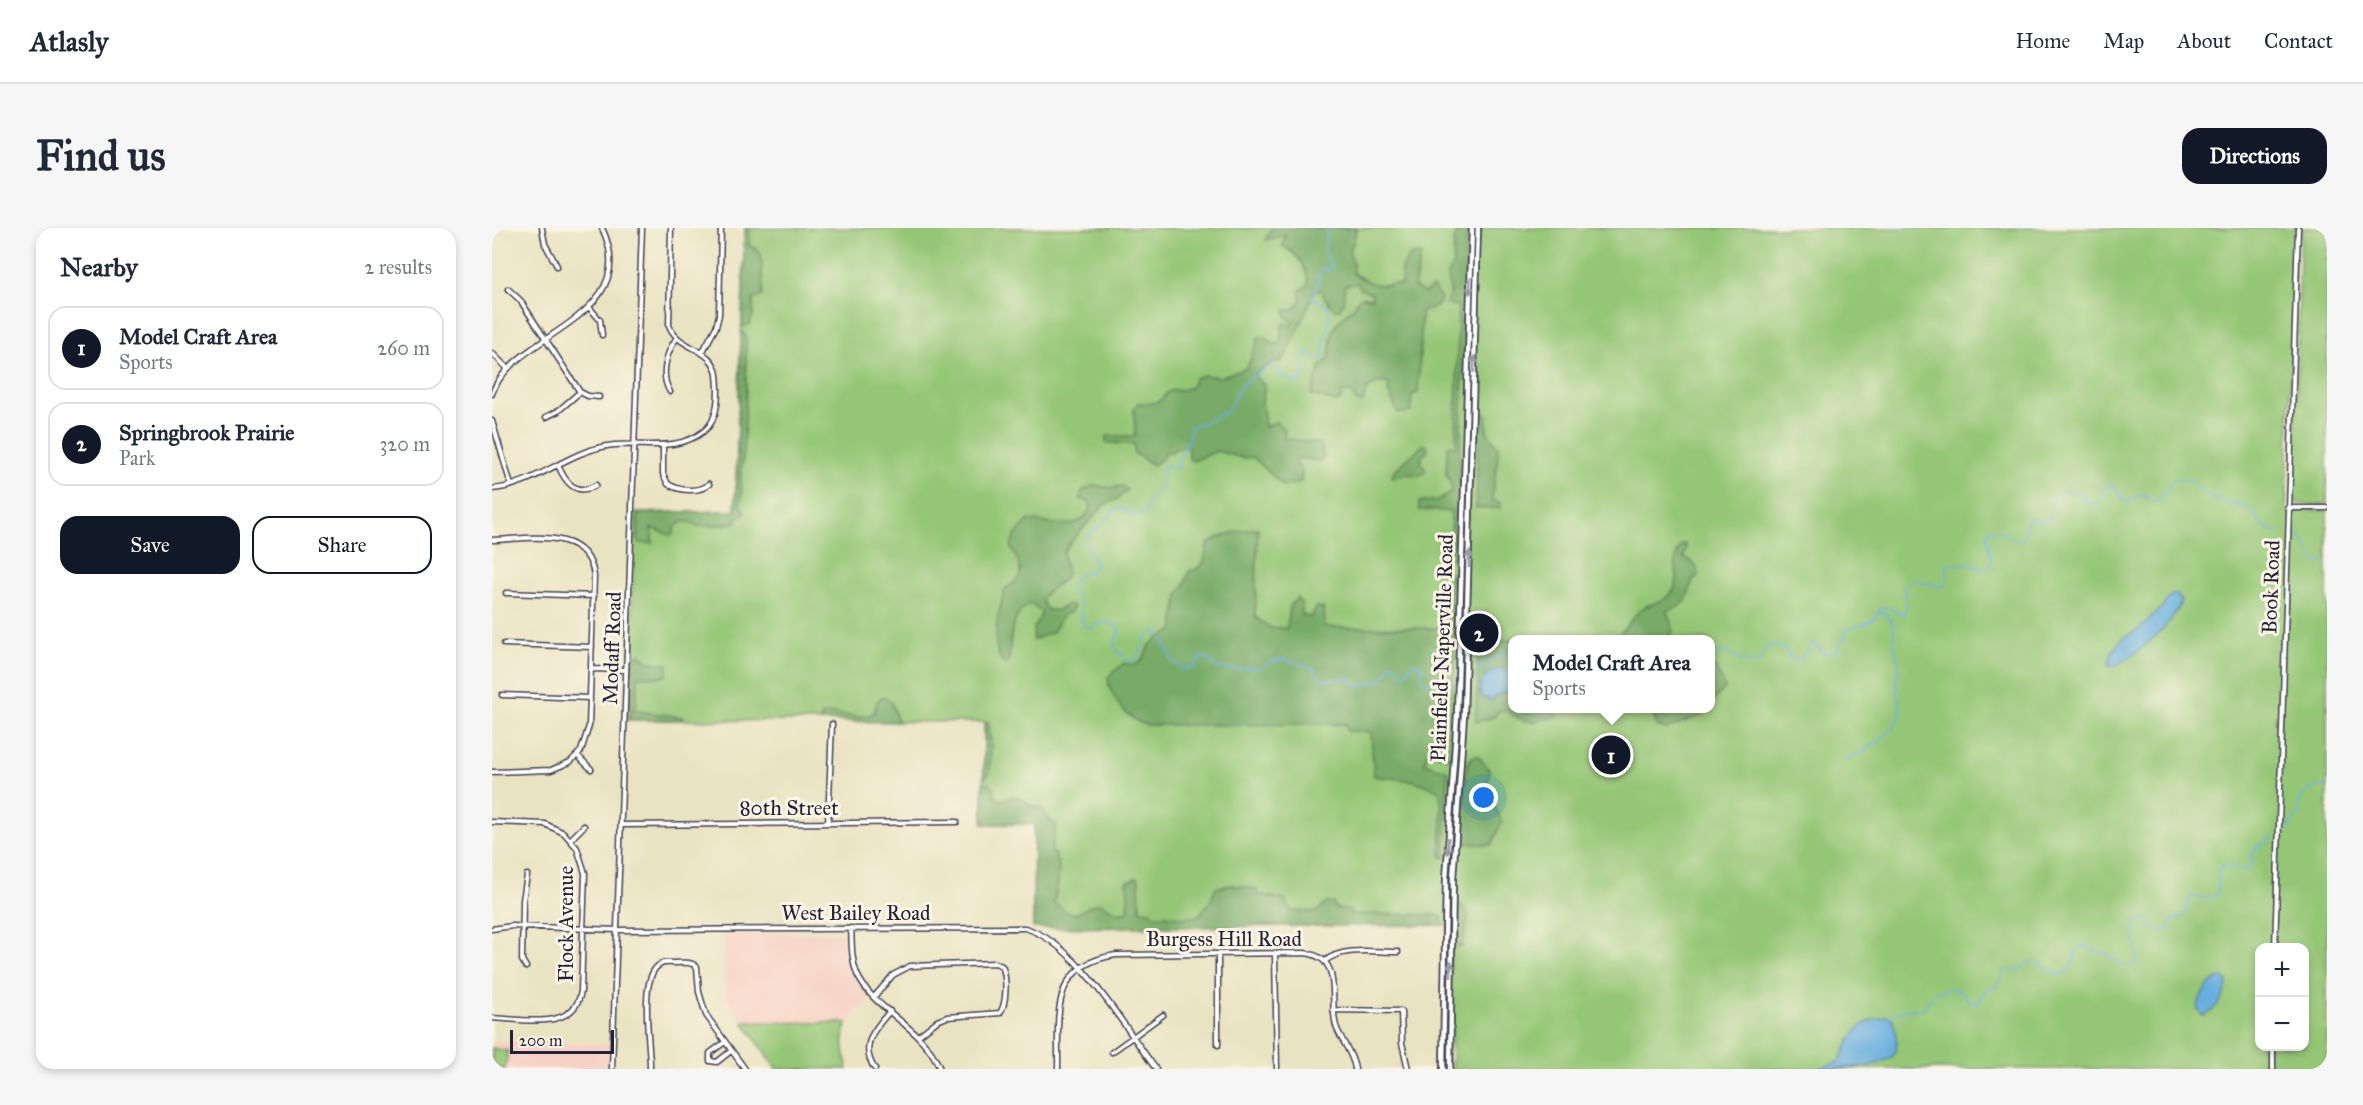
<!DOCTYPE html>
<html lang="en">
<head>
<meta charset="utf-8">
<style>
	body { margin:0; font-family:"IM FELL Great Primer",serif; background:#f6f6f7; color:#1f2937 }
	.controls { position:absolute; right:18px; bottom:18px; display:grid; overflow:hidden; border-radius:12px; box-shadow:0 3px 9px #0003 }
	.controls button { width:54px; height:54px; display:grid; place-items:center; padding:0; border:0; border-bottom:2px solid #e0e1e3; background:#fff; color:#1f2937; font:30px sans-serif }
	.scale { position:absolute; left:18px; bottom:15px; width:104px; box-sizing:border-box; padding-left:6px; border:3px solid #22223b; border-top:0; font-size:16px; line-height:21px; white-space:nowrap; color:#22223b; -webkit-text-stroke:4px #fcf5e5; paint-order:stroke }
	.you { position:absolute; left:992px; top:570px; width:21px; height:21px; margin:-15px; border:4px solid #fff; border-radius:50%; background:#1a73e8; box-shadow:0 0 0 9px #1a73e833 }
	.badge { display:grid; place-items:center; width:39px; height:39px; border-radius:50%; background:#111827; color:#fff; font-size:20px; font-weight:700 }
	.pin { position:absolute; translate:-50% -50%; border:3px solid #fff; box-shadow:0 2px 6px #0006 }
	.popup { position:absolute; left:1016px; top:407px; width:207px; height:78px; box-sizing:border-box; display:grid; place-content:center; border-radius:12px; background:#fff; filter:drop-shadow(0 2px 4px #0005); font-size:20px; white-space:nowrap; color:#747a83 }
	.popup b { font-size:22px; color:#1f2937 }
	.popup::after { content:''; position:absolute; left:50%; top:100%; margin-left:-12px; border:12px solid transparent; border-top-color:#fff }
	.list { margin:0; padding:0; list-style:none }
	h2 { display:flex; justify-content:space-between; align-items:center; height:78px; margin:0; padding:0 24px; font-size:26px }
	h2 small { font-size:20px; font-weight:400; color:#747a83 }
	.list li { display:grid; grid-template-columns:39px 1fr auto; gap:18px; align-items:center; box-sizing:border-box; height:84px; margin:0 12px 12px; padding:0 12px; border:2px solid #e0e1e3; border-radius:18px }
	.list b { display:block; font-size:22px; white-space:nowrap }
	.list p { margin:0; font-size:20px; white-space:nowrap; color:#747a83 }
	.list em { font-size:20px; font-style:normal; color:#747a83 }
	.actions { display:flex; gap:12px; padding:18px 24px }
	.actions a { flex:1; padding:14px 0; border:2px solid #111827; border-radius:18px; text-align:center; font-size:21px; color:#111827 }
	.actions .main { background:#111827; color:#fff }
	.map { position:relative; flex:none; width:1835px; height:841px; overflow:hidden; border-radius:18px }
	header { display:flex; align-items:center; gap:36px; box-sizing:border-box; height:84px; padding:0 30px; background:#fff; border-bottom:2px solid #e0e1e3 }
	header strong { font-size:28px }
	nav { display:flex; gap:33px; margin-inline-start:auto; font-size:21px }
	.intro { display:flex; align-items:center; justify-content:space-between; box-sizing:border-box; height:144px; padding:0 36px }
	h1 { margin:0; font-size:42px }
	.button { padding:15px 27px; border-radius:18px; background:#111827; color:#fff; font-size:21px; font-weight:700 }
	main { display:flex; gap:36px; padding:0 36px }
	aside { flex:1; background:#fff; border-radius:18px; box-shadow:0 3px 9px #0003 }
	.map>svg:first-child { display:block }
	.built { fill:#f6d2c4 }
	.green { fill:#95c676; stroke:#5c7458; stroke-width:1.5; fill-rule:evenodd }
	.forest { fill:#78ab67; stroke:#4d6651; stroke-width:1.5 }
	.water { fill:#68afdf; stroke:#45688d; stroke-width:1.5 }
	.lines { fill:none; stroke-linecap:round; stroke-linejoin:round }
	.stream { stroke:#68afdf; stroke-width:1.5 }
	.minor-casing { stroke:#403f4f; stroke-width:7 }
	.major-casing { stroke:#403f4f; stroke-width:8 }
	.minor { stroke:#fff; stroke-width:4 }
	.major { stroke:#fff; stroke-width:4.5 }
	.oneway { fill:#9c9ca7 }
	.labels { text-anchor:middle; stroke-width:6; stroke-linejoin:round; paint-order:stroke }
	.street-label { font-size:21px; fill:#22223b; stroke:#fcf5e5 }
</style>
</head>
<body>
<header>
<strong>Atlasly</strong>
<nav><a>Home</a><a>Map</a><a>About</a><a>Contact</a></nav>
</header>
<div class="intro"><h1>Find us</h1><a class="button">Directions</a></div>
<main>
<aside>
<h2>Nearby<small>2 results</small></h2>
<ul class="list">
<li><span class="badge">1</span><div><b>Model Craft Area</b><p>Sports</p></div><em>260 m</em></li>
<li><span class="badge">2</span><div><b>Springbrook Prairie</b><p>Park</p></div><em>320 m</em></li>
</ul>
<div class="actions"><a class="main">Save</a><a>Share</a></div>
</aside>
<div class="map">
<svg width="1835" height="841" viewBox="0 0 1835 841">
	<rect width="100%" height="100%" fill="#fcf5e5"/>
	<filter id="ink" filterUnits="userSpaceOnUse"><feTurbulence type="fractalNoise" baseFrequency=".0167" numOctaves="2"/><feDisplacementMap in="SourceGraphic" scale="12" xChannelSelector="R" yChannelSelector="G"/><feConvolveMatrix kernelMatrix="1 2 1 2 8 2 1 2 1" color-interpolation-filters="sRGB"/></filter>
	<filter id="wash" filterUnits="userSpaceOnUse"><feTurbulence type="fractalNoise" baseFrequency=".008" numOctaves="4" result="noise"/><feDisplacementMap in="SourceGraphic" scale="24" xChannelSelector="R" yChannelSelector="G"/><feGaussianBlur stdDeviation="1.35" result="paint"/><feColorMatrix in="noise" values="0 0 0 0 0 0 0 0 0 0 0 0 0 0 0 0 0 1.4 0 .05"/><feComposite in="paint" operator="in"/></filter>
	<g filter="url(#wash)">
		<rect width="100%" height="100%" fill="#eae3c2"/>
		<!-- built -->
		<path class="built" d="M356,705L357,728L361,744L368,758L379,770L355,795L251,794L233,765L232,706Z
			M0,814L118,816L117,841H0Z"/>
		<!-- green -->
		<path class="green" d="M253,0H1804L1794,282H1835V841H960L958,697L955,841H953L955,697L541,699L542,596H491L492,494L136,492L143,285L243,283ZM1020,412H1218V480H1020ZM1768,720H1812V818H1768Z
			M1809,0H1835V277L1806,276L1801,270Z
			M251,794L355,795C349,813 352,824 356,841H285Z
			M0,820L16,823L13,841H0Z"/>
		<!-- forest -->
		<path class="forest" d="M253,0H258L257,18L263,20L269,26C269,41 272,54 270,68L261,71V87L258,96L250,99Z
			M781,0H864L862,14L857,22L861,36V45C868,49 876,55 884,56C893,58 900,55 909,57V41L919,27L929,26L922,59L932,65L941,59L949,70C947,81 938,81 929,84C930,111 927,137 926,165L920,167L919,184L906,185L896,163L898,157L892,154L875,160L871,174H865L858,164H851L849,172L844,174L819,167L829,138L837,130L840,105L844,96L863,77L865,73L870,69L880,70V65L868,61L866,55L853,57L851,75L848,81H842L832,69L829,62L823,63L795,126L788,134H781L763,146L764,150L773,157L770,174L773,199L784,194L793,202L792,210L828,216L832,229L827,233L805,230L804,236L810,241L809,254L792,259L761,229L751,230L725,223L701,233L697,231L696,219L684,220L680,224H673L670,231L661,237L642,225V216L615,215L614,212L615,208H643L642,180L646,175C654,176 664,176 670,171C674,167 674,163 681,162C688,161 692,163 699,159L703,150L712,147L728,149L755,140L767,109L774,110L783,117L788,114L790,98L794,95L799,98L801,94L794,88L793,82L802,81L809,73L807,63L816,57C816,39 805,25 790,18L794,7L774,12L775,7Z
			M968,0H975L965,334L960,332L959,283L927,282V274L944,273L958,265L960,259L954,246L955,219L959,217L964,220L966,78L954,76L958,65L956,46L961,37L962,12Z
			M249,104L254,107V163L251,234C245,248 253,263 248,276L253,285L252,288L245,289L244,294C232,299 217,297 205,298L198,294H190L182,300V305L179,307L159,300L161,315H148L146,310V285L243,283Z
			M991,186H994C996,192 993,199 996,205C1000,212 1007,216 1006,225C1005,241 1001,256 1000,272L1007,274L1009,280H984L987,189Z
			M931,217H935L936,222L930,228L929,235L933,240V245L926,247L915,246L900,250L901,244Z
			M602,257L619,260L630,258L635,262L625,271L612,277L576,317L571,326L575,346C568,357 557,360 549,371L554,381C563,384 569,382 576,376L582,378L579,384L571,387L561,404L541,412L542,400L550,385L539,375C517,387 519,411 517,433L514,437C495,424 508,379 513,361C528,352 532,346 524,329C523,327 520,323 519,320C518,310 531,299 537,292C559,295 589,305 599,279L597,273L588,271L590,263Z
			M766,300L763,389L779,400H795L798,378L805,370L810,377V387L819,389L825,379L832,381L833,399L945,400L955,394L958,345L965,347L960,528L958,530L936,524L932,535L956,543L953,630L949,629C947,606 953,584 947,562L923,553L882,548L879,504L855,503L853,496L654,497C635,491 617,469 616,449L632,435C653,442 651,425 660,415C665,409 674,406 681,403L686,366L692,358L697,343C715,339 712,333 715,317C728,306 749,302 766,300Z
			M1190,316H1193L1194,320L1191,330C1199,330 1206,339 1207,348L1201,351C1195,370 1197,377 1175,383L1181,402L1177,411H1106L1126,407C1135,399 1140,388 1151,380C1164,372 1179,375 1184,356C1188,342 1177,336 1190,316Z
			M1003,411L1005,413L1020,412V443C1002,440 989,446 987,465L1002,470L1009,465H1020V480L1035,481L1032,483L1034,485L1063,482L1066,488L1041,494L1030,492L1015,483L1008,482L1002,489L984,494L986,416L988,412Z
			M140,426L145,428L148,426L156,434L176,436L175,447L171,449H146L144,483L191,489V492H135L139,485Z
			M1221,439L1224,440L1233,460L1218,476V445Z
			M388,470H394L399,474L406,494L328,493L330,487C347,482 365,494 382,485L384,476Z
			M1164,481V480L1212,481L1210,487L1205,489L1174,501L1165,498L1162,490Z
			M493,494L497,496L499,516L498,545L492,551Z
			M986,528L998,543L994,560L1010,594L999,617L969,615L975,537L980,529Z
			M496,555C503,558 503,562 503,569L508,572L523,568L534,573L536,577L550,580L556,590L564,597L559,624L563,626V630C571,639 565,663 561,675C567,677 572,683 578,685C590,688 599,672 610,676C620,680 626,689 637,682L635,654L645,649L647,652L648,682L657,683L662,687H676L693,690L706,688L719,673L723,660L739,657L765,661V666L793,672L799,683L824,684L835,675H842L843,680L858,682L859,686L945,687L951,690L950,697L541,700L542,596H491V556Z
			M966,675L977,686L970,719H965Z"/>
		<!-- water -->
		<path class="water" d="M1684,366L1689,372C1686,392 1638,435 1618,439L1616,437L1620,424L1630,411L1647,401L1671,378L1678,368Z
			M1008,440L1020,443V465H1009L999,472L989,469C984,455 994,443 1008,440Z
			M1731,750L1735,754C1734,767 1723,784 1711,788L1706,781C1707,768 1717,752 1731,750Z
			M1396,788L1401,792C1403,800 1407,817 1403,825C1393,841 1344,841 1325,841L1347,834C1356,818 1360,801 1378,793C1384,791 1390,790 1396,788Z"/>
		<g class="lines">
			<!-- stream -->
			<path class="stream" d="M836,0L833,23L840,40L837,43L831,40L828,43L825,60L820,70L834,77L838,85L830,131L827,132L817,125L812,126V150L805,155L787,147L785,137H780L750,156L734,184L712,194L699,198L696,213L686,230L687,240L684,241L676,237L671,240L669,262L659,269L653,285C642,292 639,288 630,280C618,282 617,287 611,295C607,300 599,303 594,308C592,319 608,334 601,341C597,346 588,345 583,349C576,363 587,368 589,381C590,386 589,390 591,395L596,400L613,394L625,398L627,404L623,415L624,422L638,433L644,432L655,409L664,403C676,410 671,430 691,441L702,440L708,430L713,429L727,441L767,440L781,433L793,431L822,441L826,450L830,452L855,450L870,458L891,452L898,436L903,438L913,447L920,436L924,435L932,440L928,450C937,460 946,453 955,448
				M1804,306L1814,315L1822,333L1835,335
				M1218,430C1229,419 1241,425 1251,434L1266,435C1272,430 1271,422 1277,417L1291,420L1302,434L1308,430L1320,415L1324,416L1330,425L1344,424L1351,413L1355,401C1374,393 1376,401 1389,380C1398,376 1402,386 1412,386L1414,380L1412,359L1423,351L1449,359L1452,358L1455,352V337L1457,335L1470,337L1476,335L1489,341L1498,339C1503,327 1492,316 1496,303C1511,299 1517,314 1530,314L1533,308L1535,293L1541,290L1551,293L1556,291L1562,272L1569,263C1579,263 1590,266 1595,274L1602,276L1608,273L1612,259L1619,257C1628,261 1627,269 1634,274L1649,267L1662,275L1675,264L1681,251L1699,252L1712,267L1727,273L1756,280L1774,300L1788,305
				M984,443C985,441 1006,428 1010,426L1020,432
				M1351,533L1387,514L1402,500L1409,486L1404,454L1407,441L1402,415V404L1400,394L1394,389V385L1387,384
				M1792,604L1806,587L1808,570L1817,562L1835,556
				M1399,789L1412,782L1431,781L1442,766L1459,760L1472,765L1478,775L1487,774L1494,761L1507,758L1512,742H1527L1536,734C1551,732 1556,746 1567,746C1584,746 1580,725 1590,717L1605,724L1616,726L1627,736L1636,738L1643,736C1650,722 1638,707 1644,693L1653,691L1665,702H1676L1679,694L1693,687L1696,672L1700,668L1715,670L1723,668L1726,663L1727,639L1734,637L1747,642H1755L1758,639L1762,621L1781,609"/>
		</g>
	</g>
	<g filter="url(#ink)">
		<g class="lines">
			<defs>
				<path id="minor" d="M50,0L53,16L65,38
					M16,61L28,72L88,164L96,168L107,169
					M97,79L108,92L110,107
					M0,125L15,140
					M210,125L224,99L227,87L229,0
					M178,164C168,148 174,125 184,111
					M0,166C19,105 153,91 110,0
					M54,189L66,183L88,164
					M0,193L19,257
					M171,217V246L176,256C187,263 208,265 217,256
					M66,237C73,254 84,269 104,257
					M0,261C40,258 72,227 110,219C144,211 182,227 212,203C227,192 227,164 225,147C222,119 185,122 177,97L179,0
					M1796,280H1835
					M0,312C36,311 96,298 102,348L97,498L89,523L78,534L59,542L0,544
					M14,365L102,368
					M12,416L100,419
					M99,441L134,442
					M10,467L98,470
					M86,528L99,541
					M0,594L53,596L72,605L85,620L93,645L89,763C83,804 30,791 0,790
					M336,595L340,496
					M129,597L465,594
					M79,611L92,598
					M359,700C360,716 359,731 365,746C382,784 431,797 448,841
					M0,701L20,698L125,702L533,700C585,715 631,798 664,841
					M1783,720L1806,0
					M783,725L785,841
					M726,726V817
					M833,733C851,718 884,724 906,724
					M34,739L30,732L31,672L35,647
					M382,769L401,747L418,738L503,735L510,738C515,749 515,775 508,785L455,789L445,793L426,808
					M841,782L909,783L910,815L916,841
					M233,814L218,825V833L225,834L239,823
					M620,824L671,787
					M120,841L150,0
					M158,841C159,820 145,747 169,736C173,734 179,735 183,735C191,735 199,733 205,739L207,764L214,787L253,841
					M383,841C367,818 382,801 398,783
					M566,841C567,788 556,737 624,727L812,725C853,729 836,770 844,798C849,813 861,825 863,841
					M1781,841V818"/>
				<path id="major" d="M951,841L954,651L965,487L980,0
					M958,841L961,651L972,487L986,0"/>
			</defs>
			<!-- minor casing -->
			<use href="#minor" class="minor-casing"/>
			<!-- major casing -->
			<use href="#major" class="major-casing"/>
			<!-- minor -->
			<use href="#minor" class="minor"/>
			<!-- major -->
			<use href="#major" class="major"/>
		</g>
		<!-- one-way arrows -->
		<defs><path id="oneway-solid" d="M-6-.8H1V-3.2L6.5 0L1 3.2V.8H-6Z" transform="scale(1.5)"/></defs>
		<g class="oneway">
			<use href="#oneway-solid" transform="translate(978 58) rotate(92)"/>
			<use href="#oneway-solid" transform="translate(982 136) rotate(-88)"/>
			<use href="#oneway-solid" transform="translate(977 331) rotate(-88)"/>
			<use href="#oneway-solid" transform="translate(956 618) rotate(93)"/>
			<use href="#oneway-solid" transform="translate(959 741) rotate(-89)"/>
		</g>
	</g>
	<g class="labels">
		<!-- street labels -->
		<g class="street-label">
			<text transform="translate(1779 359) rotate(-88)" y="7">Book Road</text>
			<text transform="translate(120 420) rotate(-88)" y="7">Modaff Road</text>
			<text transform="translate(950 420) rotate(-88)" y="7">Plainfield-Naperville Road</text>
			<text x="297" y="587">80th Street</text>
			<text x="364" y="692">West Bailey Road</text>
			<text transform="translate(74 696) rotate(-90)" y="7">Flock Avenue</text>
			<text x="732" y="718">Burgess Hill Road</text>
		</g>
	</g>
</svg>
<div class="controls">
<button>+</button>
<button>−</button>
</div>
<div class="scale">200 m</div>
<div class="you"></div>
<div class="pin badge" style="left:1119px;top:527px">1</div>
<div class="popup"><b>Model Craft Area</b>Sports</div>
<div class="pin badge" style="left:987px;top:405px">2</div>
</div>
</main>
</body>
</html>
